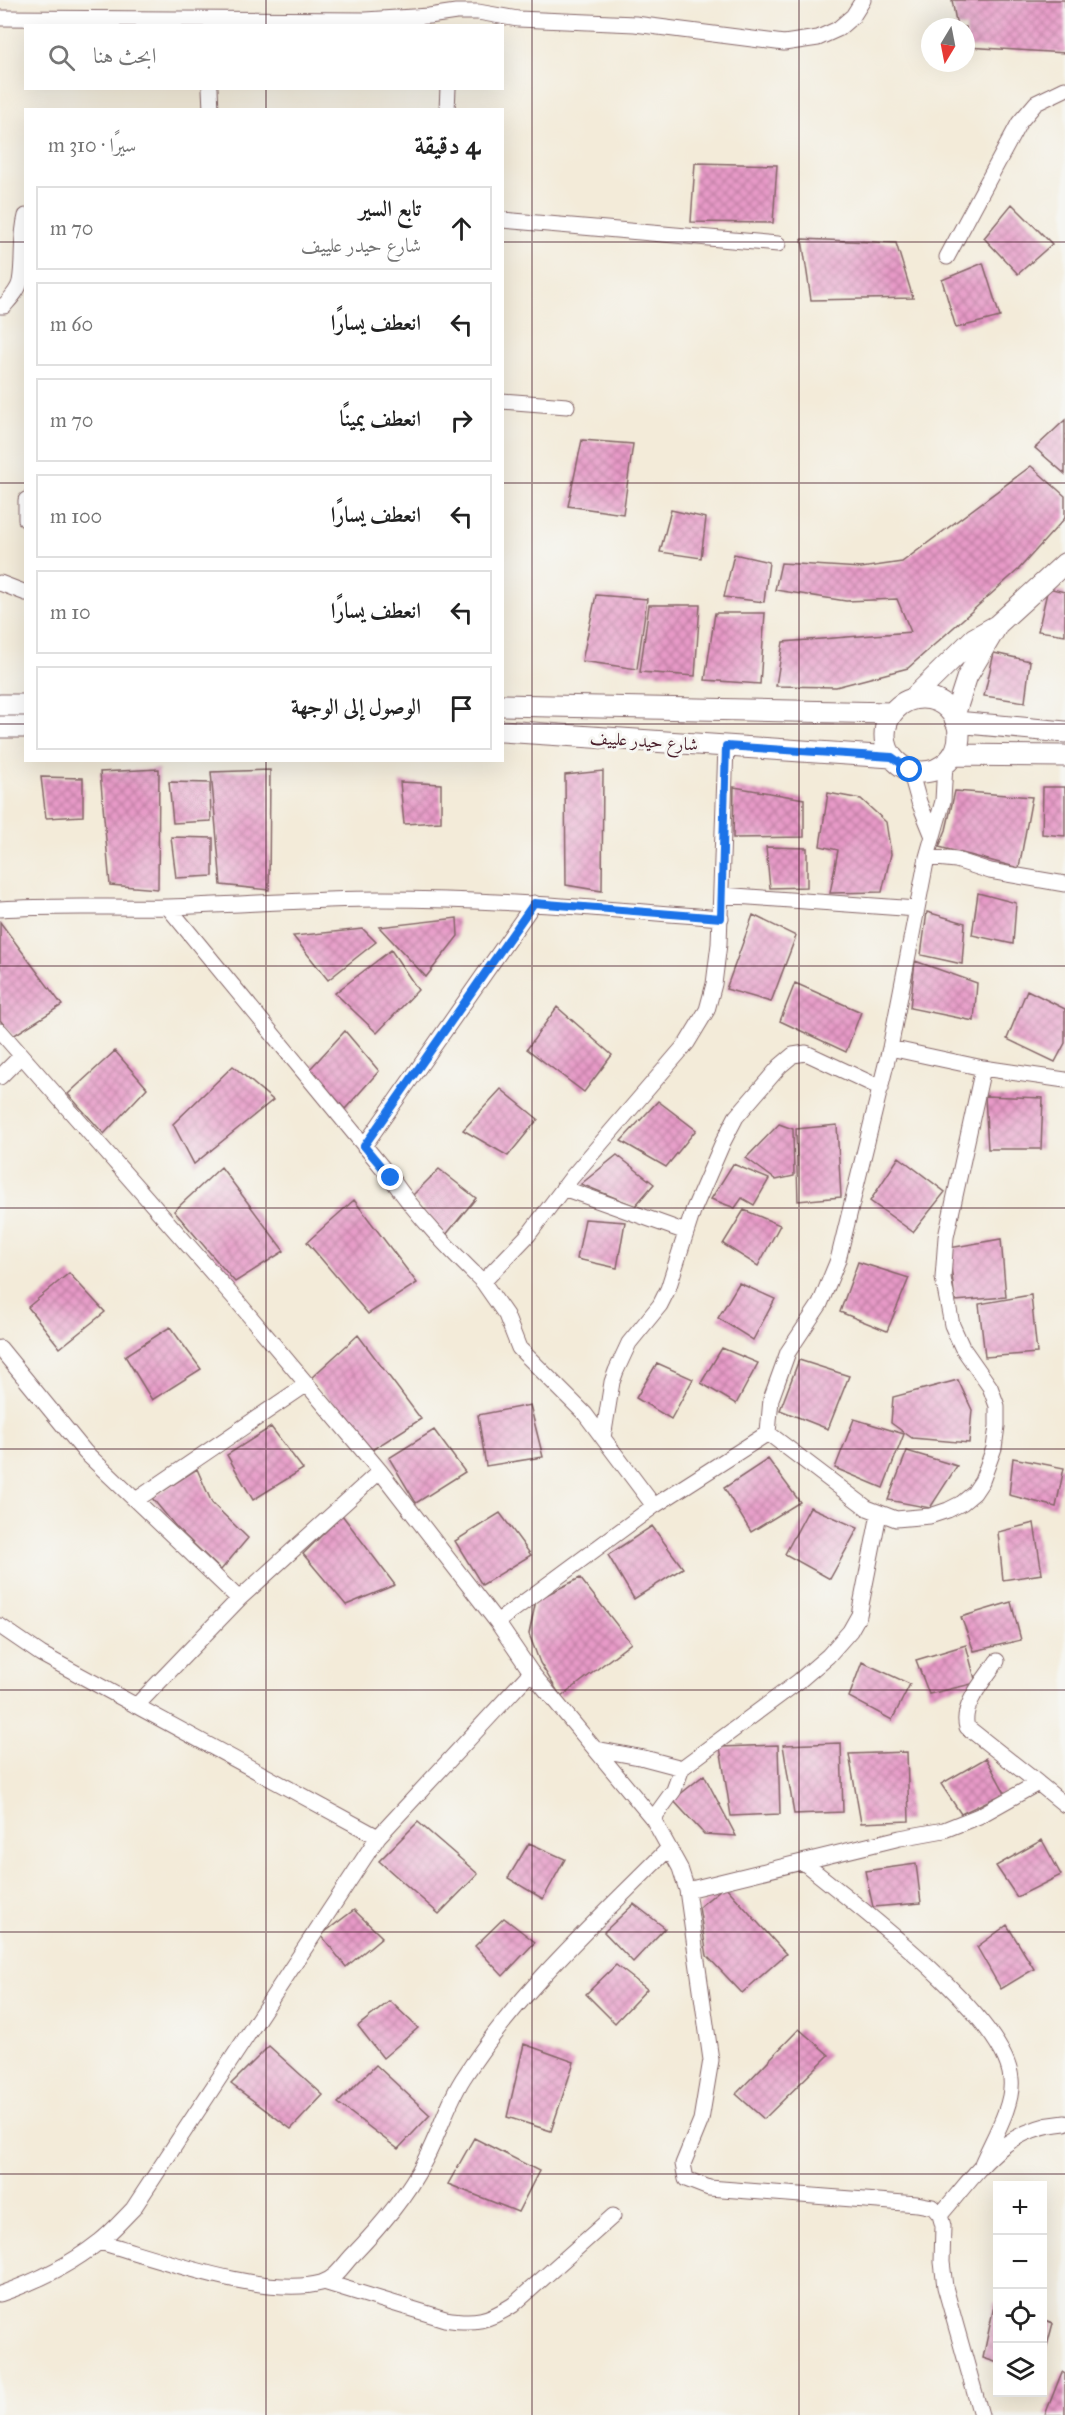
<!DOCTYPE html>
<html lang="ar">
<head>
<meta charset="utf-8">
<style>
	body { margin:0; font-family:"IM FELL Great Primer",Amiri,serif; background:#f2f2f2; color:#222; direction:rtl }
	.controls { position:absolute; right:18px; bottom:18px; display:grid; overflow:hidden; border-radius:0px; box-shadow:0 6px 24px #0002 }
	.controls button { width:54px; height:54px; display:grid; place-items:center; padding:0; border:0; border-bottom:2px solid #e0e0e0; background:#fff; color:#222; font:30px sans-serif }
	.compass { position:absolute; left:921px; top:18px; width:54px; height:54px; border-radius:50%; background:#fff; box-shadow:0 6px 24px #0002; rotate:190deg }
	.stop { position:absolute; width:18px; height:18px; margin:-14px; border:4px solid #1a73e8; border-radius:50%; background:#fff }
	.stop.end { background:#1a73e8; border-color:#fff; box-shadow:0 2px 6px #0008 }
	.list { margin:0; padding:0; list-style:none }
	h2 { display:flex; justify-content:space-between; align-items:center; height:78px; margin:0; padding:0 24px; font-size:26px }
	h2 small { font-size:20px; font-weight:400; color:#767676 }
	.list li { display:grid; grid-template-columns:39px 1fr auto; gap:18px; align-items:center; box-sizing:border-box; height:84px; margin:0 12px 12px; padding:0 12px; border:2px solid #e0e0e0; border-radius:0px }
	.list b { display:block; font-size:22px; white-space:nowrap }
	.list p { margin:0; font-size:20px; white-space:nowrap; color:#767676 }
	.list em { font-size:20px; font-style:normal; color:#767676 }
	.icon { flex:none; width:33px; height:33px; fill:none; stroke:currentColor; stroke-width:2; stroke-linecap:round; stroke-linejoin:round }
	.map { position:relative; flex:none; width:1065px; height:2415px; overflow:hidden; direction:ltr }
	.search { position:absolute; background:#fff; box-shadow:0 6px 24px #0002; left:24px; top:24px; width:480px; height:66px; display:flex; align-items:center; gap:15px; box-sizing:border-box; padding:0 21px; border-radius:0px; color:#767676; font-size:22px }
	.panel { position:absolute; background:#fff; box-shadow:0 6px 24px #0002; left:24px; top:108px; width:480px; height:654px; border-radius:0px; direction:rtl }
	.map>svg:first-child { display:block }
	.building { fill:url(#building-cross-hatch) }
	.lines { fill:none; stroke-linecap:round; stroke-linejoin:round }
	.minor-casing { stroke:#856668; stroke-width:17 }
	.tertiary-casing { stroke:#856668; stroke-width:22 }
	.secondary-casing { stroke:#856668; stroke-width:23 }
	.minor { stroke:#fff; stroke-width:15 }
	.tertiary { stroke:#fff; stroke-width:20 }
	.secondary { stroke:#fff; stroke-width:21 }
	.route { stroke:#1a73e8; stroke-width:8 }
	.grid { fill:none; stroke:#4a1f2b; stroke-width:1.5; stroke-opacity:0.55 }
	.labels { text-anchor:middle; stroke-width:6; stroke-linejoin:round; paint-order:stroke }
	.street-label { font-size:18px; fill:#4a1f2b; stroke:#f6f6f2 }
</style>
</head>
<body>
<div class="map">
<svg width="1065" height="2415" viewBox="0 0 1065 2415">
	<defs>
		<pattern id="building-cross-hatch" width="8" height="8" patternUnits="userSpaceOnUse" patternTransform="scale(1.5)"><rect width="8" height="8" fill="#e79ac7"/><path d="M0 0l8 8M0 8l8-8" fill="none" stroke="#bd7da2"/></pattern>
	</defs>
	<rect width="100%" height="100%" fill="#f6f6f2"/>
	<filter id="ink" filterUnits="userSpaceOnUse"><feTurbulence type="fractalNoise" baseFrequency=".0167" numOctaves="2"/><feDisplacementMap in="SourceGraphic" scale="12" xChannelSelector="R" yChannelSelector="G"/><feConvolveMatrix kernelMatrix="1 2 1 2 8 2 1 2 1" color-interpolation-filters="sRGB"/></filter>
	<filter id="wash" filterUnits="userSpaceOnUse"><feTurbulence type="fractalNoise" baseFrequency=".008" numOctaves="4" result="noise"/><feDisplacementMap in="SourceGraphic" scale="24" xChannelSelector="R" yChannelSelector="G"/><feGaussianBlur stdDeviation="1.35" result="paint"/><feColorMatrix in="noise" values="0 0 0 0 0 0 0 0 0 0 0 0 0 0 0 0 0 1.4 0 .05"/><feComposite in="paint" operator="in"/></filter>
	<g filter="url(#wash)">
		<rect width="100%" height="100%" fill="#f3ebd9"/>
		<g id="blocks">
			<!-- building -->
			<path class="building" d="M952,0H1065V53L966,47V27H957Z
				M695,163L777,165L773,223L691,222Z
				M1012,204L1052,244L1018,274L984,238Z
				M802,239L896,243L913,298L811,300Z
				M983,263L1000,317L956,328L942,280Z
				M1065,420V474L1035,448Z
				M582,440L633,444L623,514L568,506Z
				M1031,466L1065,496V518L1018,570L908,668L836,687L776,686L783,642L911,632L897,599L846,601L775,590L781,563L861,568L902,562Z
				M671,510L706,518L701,558L660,552Z
				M734,554L769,562L764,602L724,597Z
				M1048,588L1065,592V635L1038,631Z
				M596,595L647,599L637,669L582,661Z
				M649,605H700L695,676L640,672Z
				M715,613H765L760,684L705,680Z
				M994,653L1030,661L1025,702L984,696Z
				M159,769L158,889L110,885L100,772Z
				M270,770L269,890L221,885L211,772Z
				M603,771L602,891L566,885L565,775Z
				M41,777L83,778V816L46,818Z
				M169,782L210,783L211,821L173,823Z
				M400,782L441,784V822L404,824Z
				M734,787L804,799V837L733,838Z
				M1043,787H1065V836L1042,834Z
				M955,791L1032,797L1019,868L939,847L946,830Z
				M828,793L861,799L886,822L891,854L882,892L830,893L838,850L820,846Z
				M171,837L213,838V876L176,878Z
				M766,847L807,848V887L770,888Z
				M978,893L1016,903L1013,944L972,935Z
				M927,912L965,923L962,964L921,955Z
				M753,915L796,936L771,1002L726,989Z
				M457,918L458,936L426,977L379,927Z
				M0,922L62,1005L13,1036L0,1020Z
				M363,929L376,942L328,980L293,936Z
				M391,950L418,990L377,1033L335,993Z
				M915,961L977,983L974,1021L910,1008Z
				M795,983L861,1012L846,1052L780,1021Z
				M1027,990L1065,1009V1043L1055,1062L1007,1039Z
				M557,1007L612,1055L584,1092L527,1049Z
				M345,1031L379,1071L345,1109L310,1069Z
				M115,1051L147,1088L104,1134L68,1094Z
				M233,1066L273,1100L194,1164L173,1124Z
				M501,1089L538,1119L508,1156L463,1130Z
				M985,1096L1043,1098L1041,1149H988Z
				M658,1101L696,1130L666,1167L621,1141Z
				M779,1124L793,1129L794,1176L776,1180L746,1158Z
				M837,1125L841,1197L798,1201L796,1129Z
				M617,1155L654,1184L635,1206L581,1184Z
				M899,1157L945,1192L913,1232L870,1201Z
				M733,1164L769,1179L754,1205L742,1198L735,1208L711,1199Z
				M221,1167L284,1251L235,1282L174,1211Z
				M439,1169L476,1198L445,1236L412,1196Z
				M354,1200L417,1283L368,1314L307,1242Z
				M744,1210L780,1225L758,1266L723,1244Z
				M585,1219L625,1222L617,1268L577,1259Z
				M1001,1239L1006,1297L955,1301L949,1248Z
				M858,1262L909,1278L887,1331L840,1312Z
				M69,1273L105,1312L60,1348L28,1307Z
				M739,1283L775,1299L753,1340L718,1318Z
				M1031,1295L1037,1353L985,1357L979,1304Z
				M170,1327L201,1369L152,1400L125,1356Z
				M358,1335L421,1419L372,1450L311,1378Z
				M722,1348L758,1363L736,1404L701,1383Z
				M799,1360L849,1376L828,1429L780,1410Z
				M657,1363L693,1379L671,1419L636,1398Z
				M958,1380L972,1410L969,1443L912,1438L891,1423L893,1397Z
				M530,1405L543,1457L486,1466L478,1415Z
				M854,1419L904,1434L883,1488L835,1468Z
				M271,1427L303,1469L253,1500L227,1455Z
				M434,1430L465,1472L416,1503L389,1458Z
				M907,1451L957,1466L930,1508L888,1500Z
				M1013,1458L1064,1468L1056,1507L1009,1495Z
				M768,1459L800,1502L751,1532L724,1488Z
				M197,1469L212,1503L248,1538L221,1570L177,1528L152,1498Z
				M810,1507L858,1528L830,1579L785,1554Z
				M500,1513L531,1555L482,1585L455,1541Z
				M342,1515L395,1585L346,1605L303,1554Z
				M1034,1523L1042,1574L1003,1580L998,1532Z
				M652,1526L683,1568L634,1599L608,1555Z
				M580,1578L631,1643L561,1697L540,1663L529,1634L536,1600Z
				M1011,1602L1021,1640L974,1651L961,1617Z
				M966,1645L976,1683L929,1694L916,1660Z
				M862,1662L910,1684L892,1720L849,1697Z
				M841,1743L843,1812L794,1814L783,1745Z
				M778,1745L780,1814L731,1816L720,1747Z
				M907,1752L909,1821L861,1823L849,1754Z
				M986,1758L1005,1793L961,1814L941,1784Z
				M704,1775L736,1836L704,1834L673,1800Z
				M418,1822L478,1874L439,1914L379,1861Z
				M1042,1840L1061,1875L1017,1897L996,1866Z
				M529,1843L565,1859L543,1899L508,1878Z
				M916,1864L921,1903L873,1907L865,1871Z
				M725,1886L786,1954L742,1993L707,1956L699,1907Z
				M634,1904L665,1928L633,1962L604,1932Z
				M354,1910L382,1937L346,1967L321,1935Z
				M504,1918L535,1942L503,1976L475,1946Z
				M1007,1925L1034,1969L1001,1989L977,1947Z
				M616,1965L647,1989L615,2023L586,1994Z
				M390,2001L418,2028L383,2058L358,2026Z
				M799,2029L829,2055L764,2119L736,2094Z
				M524,2044L574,2062L551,2131L507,2117Z
				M269,2046L323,2095L291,2129L231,2084Z
				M376,2065L430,2115L398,2149L338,2103Z
				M474,2138L539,2171L518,2212L448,2184Z
				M995,2301L998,2302V2363L983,2358Z
				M1042,2319L1053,2323L1043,2361L1042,2360Z
				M1062,2372L1065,2374V2415H1045Z"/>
		</g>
	</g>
	<g filter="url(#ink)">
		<use href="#blocks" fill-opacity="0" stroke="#856668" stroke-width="1.5"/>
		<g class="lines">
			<defs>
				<path id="minor" d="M0,18L365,20L429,16L456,12H478L518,19L635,24L784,43L818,38L838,29L853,16L863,0
					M210,88L211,110
					M447,110L448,88
					M502,220L778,244
					M947,257L1019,123L1036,103L1065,89
					M0,306H4C10,299 18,291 20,282C24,260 20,238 26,216
					M502,401L567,406
					M26,500V520
					M0,583L26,593
					M910,770L919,802L932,834
					M927,857L956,860L990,871L1065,884
					M721,895L917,909
					M168,907L391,1178C418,1217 449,1249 483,1282
					M0,909C56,905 112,908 168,907C239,905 310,899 381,899C495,899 608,909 721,918
					M0,1031L237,1301L380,1471L497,1622L531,1672L653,1819L680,1868L687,1890L711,2060L701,2120L683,2164L686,2179L709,2188L917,2204L933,2207L940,2215L943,2226L942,2262L945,2287L981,2415
					M983,1068L1065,1080
					M0,1077L21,1056
					M364,1146L534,903
					M563,1188L686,1232
					M0,1348L85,1452L239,1599
					M768,1433L867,1508L896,1519L930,1516L948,1510L962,1503L974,1493L982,1481L994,1448L997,1426V1406L990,1387L962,1347L952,1325L943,1278L946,1237L983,1068L890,1048
					M768,1433L771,1399L788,1352L820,1304L838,1260L890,1048L927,857L943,801L945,763
					M603,1438L612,1382L616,1371L629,1343L660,1305L668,1289L693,1211L723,1142L736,1117L780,1066L793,1055L806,1053L881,1088
					M136,1500L307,1384
					M654,1506L585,1414L519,1348L506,1315L483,1282L529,1234L572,1177L687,1043L707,1010L714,984L719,944L726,746
					M497,1622L654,1506L768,1433
					M0,1626L41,1654L378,1837
					M997,1661C986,1678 960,1706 967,1727L1038,1783
					M136,1706L239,1599L380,1471
					M596,1749L644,1758L682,1768
					M653,1819L674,1790L682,1768L799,1681L828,1656L850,1631L859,1615L879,1514
					M803,1862C853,1903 1006,2016 1011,2079C1014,2105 992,2140 982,2164
					M687,1890L900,1838L944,1830L979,1816L1038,1783L1065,1805
					M940,2215C978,2172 1002,2128 1065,2123
					M100,2242C157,2258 265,2298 321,2283C335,2279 342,2267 351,2257C379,2228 407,2196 425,2160C440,2132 448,2100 466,2074C521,1989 598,1920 669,1848
					M324,2282L445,2319C475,2324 488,2321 513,2305L613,2216
					M0,2294C35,2282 70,2265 99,2242C111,2233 122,2220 133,2209L378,1837L531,1672"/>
				<path id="tertiary" d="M912,699L974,638L997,625L1065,563
					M954,717L967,677L996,628"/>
				<path id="secondary" d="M885 735a37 37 0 1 1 74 0a37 37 0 1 1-74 0Z
					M0,705H26
					M502,705L892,713
					M956,722L1065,732
					M0,727H26
					M502,731L892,757
					M953,755L1065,756"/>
			</defs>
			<!-- minor casing -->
			<use href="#minor" class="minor-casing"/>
			<!-- tertiary casing -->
			<use href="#tertiary" class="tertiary-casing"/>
			<!-- secondary casing -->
			<use href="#secondary" class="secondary-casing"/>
			<!-- minor -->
			<use href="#minor" class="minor"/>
			<!-- tertiary -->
			<use href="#tertiary" class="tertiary"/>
			<!-- secondary -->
			<use href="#secondary" class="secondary"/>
		</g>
	</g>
	<g class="lines" filter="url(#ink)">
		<!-- route -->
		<path class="route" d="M391,1178L364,1146L534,903L721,918L726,746L892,757L910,770"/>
	</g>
	<!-- grid -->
	<path class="grid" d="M266,0V26M532,0V2415M799,0V2415M266,88V110M0,242H26M502,242H1065M0,483H26M502,483H1065M0,724H26M502,724H1065M266,760V2415M0,966H1065M0,1208H1065M0,1449H1065M0,1690H1065M0,1932H1065M0,2174H1065"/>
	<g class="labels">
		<!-- street labels -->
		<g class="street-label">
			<text transform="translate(644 741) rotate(4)" y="6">شارع حيدر علييف</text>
		</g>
	</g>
</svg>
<div class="controls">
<button>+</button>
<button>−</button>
<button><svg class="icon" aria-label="locate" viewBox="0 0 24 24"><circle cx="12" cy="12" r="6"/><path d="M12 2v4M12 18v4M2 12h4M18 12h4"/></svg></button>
<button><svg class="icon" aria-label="layers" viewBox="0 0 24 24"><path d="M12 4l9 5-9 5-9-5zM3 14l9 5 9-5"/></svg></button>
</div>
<svg class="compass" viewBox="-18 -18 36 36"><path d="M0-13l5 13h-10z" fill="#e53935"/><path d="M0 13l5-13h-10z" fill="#767676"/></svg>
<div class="stop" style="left:910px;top:770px"></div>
<div class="stop end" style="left:391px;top:1178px"></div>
<div class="search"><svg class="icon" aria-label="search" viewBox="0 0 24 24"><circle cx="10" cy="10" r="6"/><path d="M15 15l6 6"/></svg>ابحث هنا</div>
<section class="panel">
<h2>4 دقيقة<small>سيرًا · 310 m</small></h2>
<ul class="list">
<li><svg class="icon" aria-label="ahead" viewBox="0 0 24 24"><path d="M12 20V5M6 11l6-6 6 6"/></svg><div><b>تابع السير</b><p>شارع حيدر علييف</p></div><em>70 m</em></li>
<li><svg class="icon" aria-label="left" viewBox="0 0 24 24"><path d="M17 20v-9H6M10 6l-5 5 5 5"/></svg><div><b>انعطف يسارًا</b></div><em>60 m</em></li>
<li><svg class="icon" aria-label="right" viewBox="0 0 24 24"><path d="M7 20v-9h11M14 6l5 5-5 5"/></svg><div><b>انعطف يمينًا</b></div><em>70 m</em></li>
<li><svg class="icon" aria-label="left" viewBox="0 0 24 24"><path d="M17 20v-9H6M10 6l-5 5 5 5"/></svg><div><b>انعطف يسارًا</b></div><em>100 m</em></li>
<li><svg class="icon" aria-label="left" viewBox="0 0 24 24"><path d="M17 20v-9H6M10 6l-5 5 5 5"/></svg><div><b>انعطف يسارًا</b></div><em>10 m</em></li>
<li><svg class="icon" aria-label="arrive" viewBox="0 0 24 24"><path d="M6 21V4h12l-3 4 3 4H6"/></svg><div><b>الوصول إلى الوجهة</b></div></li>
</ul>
</section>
</div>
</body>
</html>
